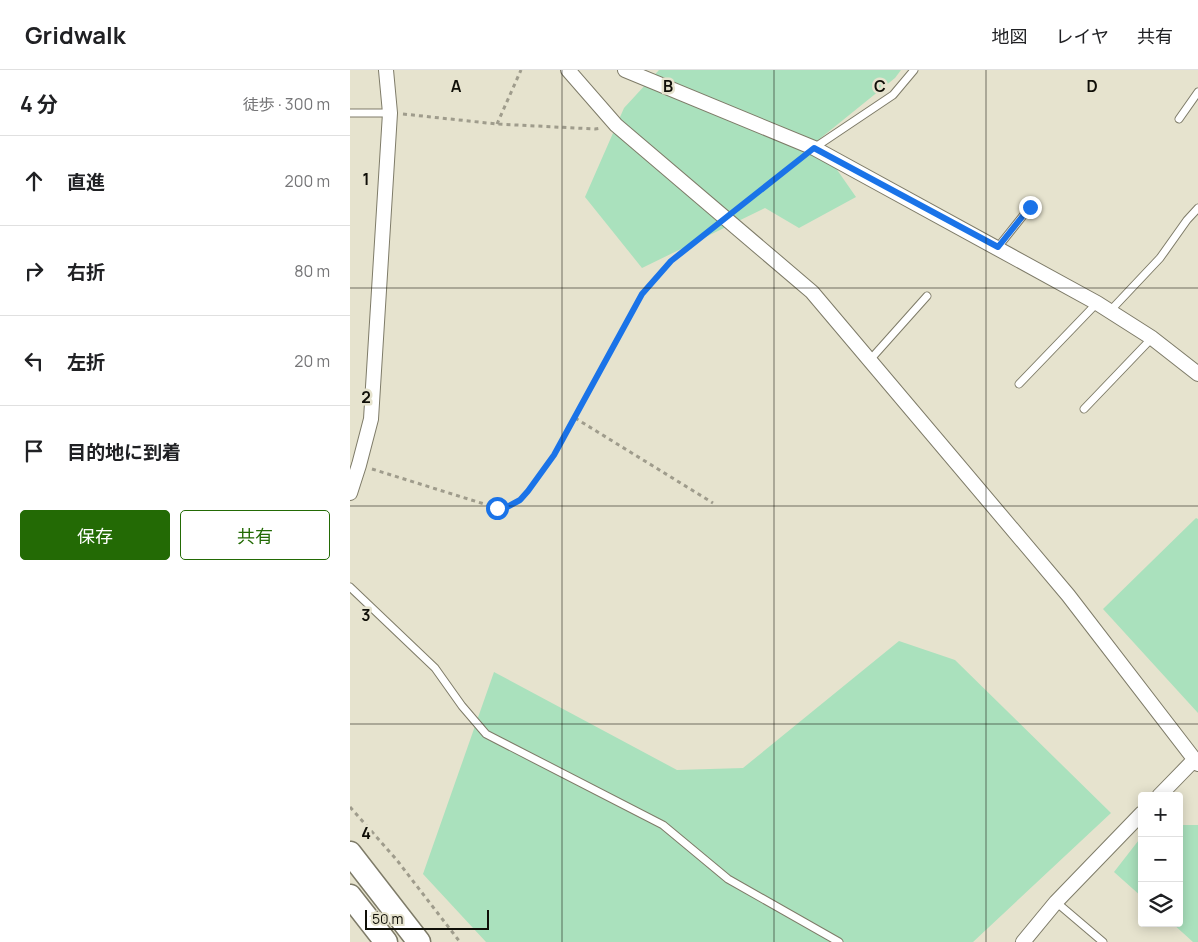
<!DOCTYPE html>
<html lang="ja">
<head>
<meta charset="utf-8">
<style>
	body { margin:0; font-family:Manrope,"Noto Sans JP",sans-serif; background:#f6f6f6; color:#202124 }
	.controls { position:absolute; right:15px; bottom:15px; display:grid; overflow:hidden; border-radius:5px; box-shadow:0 2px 12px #0003 }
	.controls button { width:45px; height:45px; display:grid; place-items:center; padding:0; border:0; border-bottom:1px solid #e0e0e0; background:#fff; color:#202124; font:25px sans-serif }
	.scale { position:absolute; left:15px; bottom:12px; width:124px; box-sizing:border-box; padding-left:5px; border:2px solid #100f08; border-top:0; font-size:14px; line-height:18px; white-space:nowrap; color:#100f08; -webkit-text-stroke:4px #e6e3ce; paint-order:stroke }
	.stop { position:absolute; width:15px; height:15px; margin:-11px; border:4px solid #1a73e8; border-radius:50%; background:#fff }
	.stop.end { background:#1a73e8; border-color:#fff; box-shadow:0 1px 5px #0008 }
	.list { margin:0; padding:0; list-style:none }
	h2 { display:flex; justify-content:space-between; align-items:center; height:65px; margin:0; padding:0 20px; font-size:21px }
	h2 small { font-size:16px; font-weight:400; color:#757577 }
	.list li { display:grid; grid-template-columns:32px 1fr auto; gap:15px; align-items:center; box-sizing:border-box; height:90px; padding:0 20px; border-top:1px solid #e0e0e0 }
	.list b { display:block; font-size:19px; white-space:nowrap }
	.list em { font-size:16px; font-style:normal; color:#757577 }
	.actions { display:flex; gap:10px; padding:15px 20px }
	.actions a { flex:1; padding:11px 0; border:1px solid #236a05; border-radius:5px; text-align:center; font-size:18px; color:#236a05 }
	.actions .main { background:#236a05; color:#fff }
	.icon { flex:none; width:28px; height:28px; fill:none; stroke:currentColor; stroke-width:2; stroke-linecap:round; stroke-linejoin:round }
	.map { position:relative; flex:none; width:848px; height:872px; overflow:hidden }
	header { display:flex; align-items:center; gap:30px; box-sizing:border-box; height:70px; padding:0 25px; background:#fff; border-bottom:1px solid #e0e0e0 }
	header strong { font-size:24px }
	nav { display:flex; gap:28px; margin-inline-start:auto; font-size:18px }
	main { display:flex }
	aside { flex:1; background:#fff }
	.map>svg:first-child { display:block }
	.green { fill:#aae1bd }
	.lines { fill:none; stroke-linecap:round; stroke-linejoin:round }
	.service-casing { stroke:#7e7b68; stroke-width:9 }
	.minor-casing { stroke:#7e7b68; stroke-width:16 }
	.primary-casing { stroke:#7e7b68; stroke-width:25 }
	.path { stroke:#9f9c8c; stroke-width:3; stroke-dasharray:4 4; stroke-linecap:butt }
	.service { stroke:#fff; stroke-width:7 }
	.minor { stroke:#fff; stroke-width:14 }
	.primary { stroke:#fff; stroke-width:22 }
	.route { stroke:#1a73e8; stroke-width:6 }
	.grid { fill:none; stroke:#100f08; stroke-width:1; stroke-opacity:0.55 }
	.grid-label { font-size:16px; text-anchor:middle; font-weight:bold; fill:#100f08; stroke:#e6e3ce; stroke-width:5; stroke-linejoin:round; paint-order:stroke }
</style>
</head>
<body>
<header>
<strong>Gridwalk</strong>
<nav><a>地図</a><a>レイヤ</a><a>共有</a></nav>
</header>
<main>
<aside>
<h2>4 分<small>徒歩 · 300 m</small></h2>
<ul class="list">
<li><svg class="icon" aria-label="ahead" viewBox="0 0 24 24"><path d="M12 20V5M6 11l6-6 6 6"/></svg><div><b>直進</b></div><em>200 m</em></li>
<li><svg class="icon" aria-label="right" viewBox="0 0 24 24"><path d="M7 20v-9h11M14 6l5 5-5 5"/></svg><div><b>右折</b></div><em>80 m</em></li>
<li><svg class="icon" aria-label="left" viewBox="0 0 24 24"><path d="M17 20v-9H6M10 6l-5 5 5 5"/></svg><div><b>左折</b></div><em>20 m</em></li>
<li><svg class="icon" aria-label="arrive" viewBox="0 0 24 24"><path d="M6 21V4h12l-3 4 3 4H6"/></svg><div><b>目的地に到着</b></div></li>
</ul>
<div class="actions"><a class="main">保存</a><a>共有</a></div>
</aside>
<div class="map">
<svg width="848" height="872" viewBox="0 0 848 872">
	<rect width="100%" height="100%" fill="#e6e3ce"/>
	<!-- green -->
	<path class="green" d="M309,0H551L545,8L467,71L506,127L449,158L415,138L292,198L235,127L274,38Z
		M846,448L848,449V643L753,539Z
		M549,571L605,590L761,743L623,872H136L73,804L144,602L327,700L393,698Z
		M829,755H848V872H843L822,853H829Z
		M792,766V827L764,802Z"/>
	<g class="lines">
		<defs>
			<path id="service" d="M0,43H40
				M829,49L848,22
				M464,78L543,25L564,0
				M648,177L680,137
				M760,241L810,188L837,150L848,138
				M519,291L577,226
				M669,314L747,233
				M734,339L802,268
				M0,517L85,598L112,636L136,664L313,755L378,809L489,872
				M706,832L753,872"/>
			<path id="minor" d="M218,0L266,55L462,222L718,525L848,694
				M275,0L464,78L747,233L802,268L848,304
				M0,423L9,395L21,349L40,43L36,0
				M809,726L844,690
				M673,872L706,832L792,743"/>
			<path id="primary" d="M0,783L69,872
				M0,826L36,872"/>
		</defs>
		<!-- service casing -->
		<use href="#service" class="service-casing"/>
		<!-- minor casing -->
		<use href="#minor" class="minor-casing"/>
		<!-- primary casing -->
		<use href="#primary" class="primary-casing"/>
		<!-- path -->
		<path class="path" d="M53,44L147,54L245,59L251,58
			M147,54L171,0
			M386,140L452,88
			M225,348L363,433
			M22,399L147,438L157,437L170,430L178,421L204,385L292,224L321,191L363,157
			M0,737L46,789L110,872"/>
		<!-- service -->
		<use href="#service" class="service"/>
		<!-- minor -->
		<use href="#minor" class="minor"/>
		<!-- primary -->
		<use href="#primary" class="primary"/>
	</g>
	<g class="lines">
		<!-- route -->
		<path class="route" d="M147,438L157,437L170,430L178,421L204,385L292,224L321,191L464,78L648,177L680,137"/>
	</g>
	<!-- grid -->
	<path class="grid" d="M212,0V872M424,0V872M636,0V872M0,218H848M0,436H848M0,654H848"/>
	<g class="grid-label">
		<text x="106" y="22">A</text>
		<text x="318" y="22">B</text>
		<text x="530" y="22">C</text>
		<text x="742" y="22">D</text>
		<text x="16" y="115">1</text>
		<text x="16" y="333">2</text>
		<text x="16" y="551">3</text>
		<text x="16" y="769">4</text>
	</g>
</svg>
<div class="controls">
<button>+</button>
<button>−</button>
<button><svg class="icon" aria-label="layers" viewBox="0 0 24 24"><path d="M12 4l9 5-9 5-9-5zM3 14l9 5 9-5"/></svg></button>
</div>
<div class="scale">50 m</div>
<div class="stop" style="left:147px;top:438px"></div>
<div class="stop end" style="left:680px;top:137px"></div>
</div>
</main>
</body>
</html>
